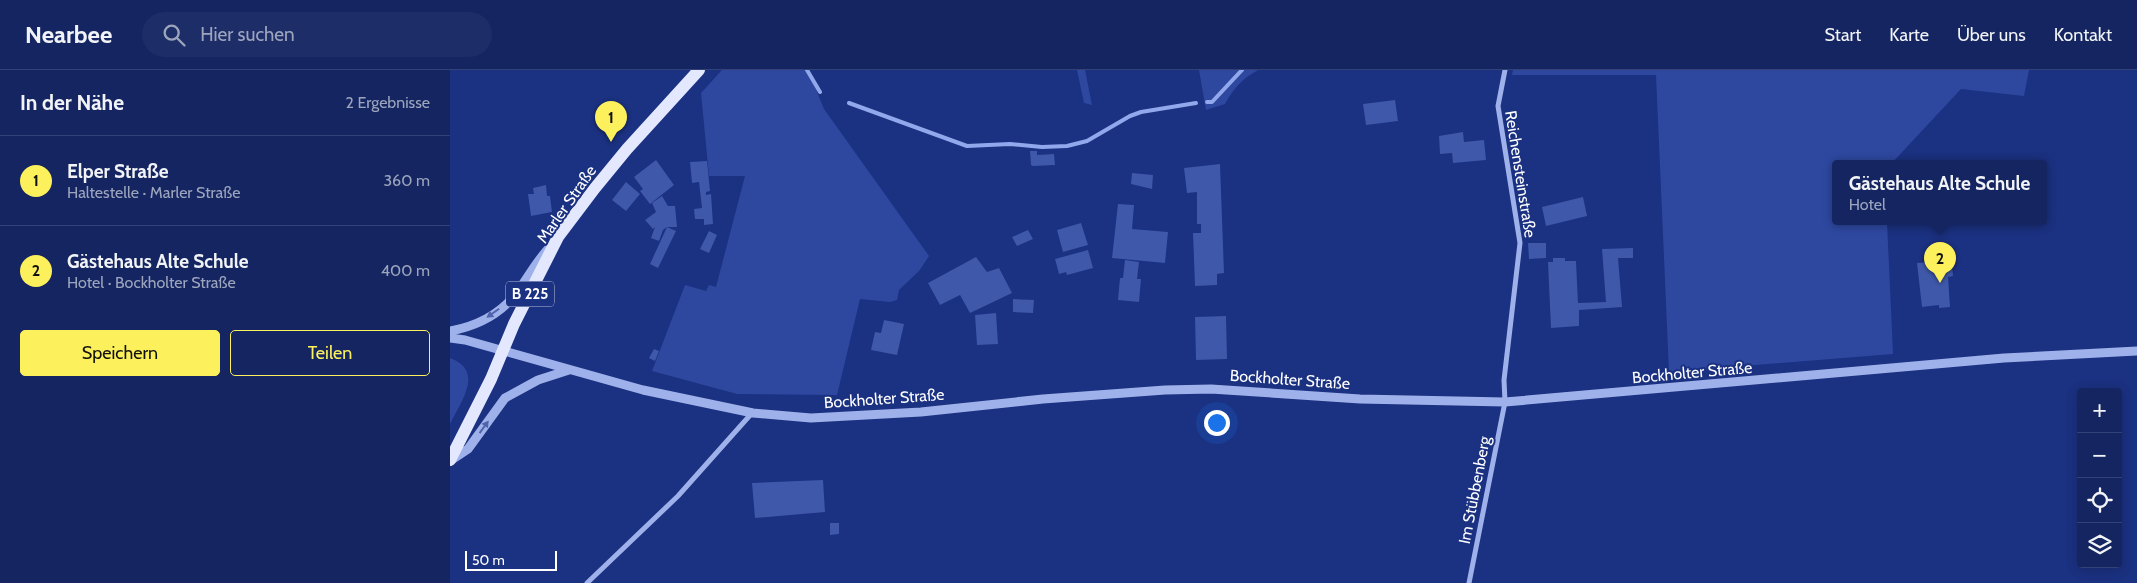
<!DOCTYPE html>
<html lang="de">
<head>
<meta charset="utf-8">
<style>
	body { margin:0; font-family:Cabin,sans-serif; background:#1d2d67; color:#f1f3f6 }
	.controls { position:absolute; right:15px; bottom:15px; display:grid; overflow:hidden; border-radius:5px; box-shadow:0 2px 12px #0003 }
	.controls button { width:45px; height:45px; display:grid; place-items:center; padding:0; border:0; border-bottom:1px solid #334276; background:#142561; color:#f1f3f6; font:25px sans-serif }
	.scale { position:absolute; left:15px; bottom:12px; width:92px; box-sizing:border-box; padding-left:5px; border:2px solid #fff; border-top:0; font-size:14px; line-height:18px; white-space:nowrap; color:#fff; -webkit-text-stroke:4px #1b3181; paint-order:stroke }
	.you { position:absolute; left:766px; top:352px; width:18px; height:18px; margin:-12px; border:4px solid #fff; border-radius:50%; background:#1a73e8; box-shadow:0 0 0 8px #1a73e833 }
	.badge { display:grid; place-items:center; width:32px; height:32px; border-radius:50%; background:#fcf05c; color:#111; font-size:16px; font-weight:700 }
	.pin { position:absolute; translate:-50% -41px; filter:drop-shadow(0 1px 2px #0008) }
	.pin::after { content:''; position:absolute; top:26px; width:18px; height:15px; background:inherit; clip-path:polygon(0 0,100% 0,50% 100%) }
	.popup { position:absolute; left:1382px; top:90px; width:215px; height:65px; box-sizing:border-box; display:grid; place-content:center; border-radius:5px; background:#142561; filter:drop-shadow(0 1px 4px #0005); font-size:16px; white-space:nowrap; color:#9da5bd }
	.popup b { font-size:19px; color:#f1f3f6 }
	.popup::after { content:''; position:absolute; left:50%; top:100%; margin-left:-10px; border:10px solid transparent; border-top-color:#142561 }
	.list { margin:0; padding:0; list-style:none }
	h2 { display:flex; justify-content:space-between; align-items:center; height:65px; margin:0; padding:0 20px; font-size:21px }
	h2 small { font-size:16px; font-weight:400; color:#9da5bd }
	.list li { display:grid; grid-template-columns:32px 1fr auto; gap:15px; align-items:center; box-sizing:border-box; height:90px; padding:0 20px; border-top:1px solid #334276 }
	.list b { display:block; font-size:19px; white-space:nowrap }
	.list p { margin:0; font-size:16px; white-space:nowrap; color:#9da5bd }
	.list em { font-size:16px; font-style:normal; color:#9da5bd }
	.actions { display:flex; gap:10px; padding:15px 20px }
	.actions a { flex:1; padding:11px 0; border:1px solid #fcf05c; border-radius:5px; text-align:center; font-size:18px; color:#fcf05c }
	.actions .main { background:#fcf05c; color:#111 }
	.icon { flex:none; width:28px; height:28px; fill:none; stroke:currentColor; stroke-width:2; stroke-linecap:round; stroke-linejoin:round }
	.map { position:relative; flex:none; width:1687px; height:513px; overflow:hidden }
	header { display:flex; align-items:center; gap:30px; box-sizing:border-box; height:70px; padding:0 25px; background:#142561; border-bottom:1px solid #334276 }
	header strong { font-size:24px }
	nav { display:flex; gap:28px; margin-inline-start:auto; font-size:18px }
	.search { width:350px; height:45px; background:#1d2d67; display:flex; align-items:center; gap:12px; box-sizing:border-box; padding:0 18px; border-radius:28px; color:#9da5bd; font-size:19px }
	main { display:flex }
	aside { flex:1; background:#142561 }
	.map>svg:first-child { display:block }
	.green { fill:#2e48a0 }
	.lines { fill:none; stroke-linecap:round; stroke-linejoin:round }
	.stream { stroke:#92a8ec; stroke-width:4 }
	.building { fill:#3f58aa }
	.minor { stroke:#9fb1ea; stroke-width:5 }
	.tertiary { stroke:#9fb1ea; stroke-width:9 }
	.primary { stroke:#e3e8fe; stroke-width:12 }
	.oneway { fill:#5064ab }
	.labels { text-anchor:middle; stroke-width:4; stroke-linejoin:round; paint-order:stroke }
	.shield { fill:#1b3181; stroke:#bbc1d9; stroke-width:1 }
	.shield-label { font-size:15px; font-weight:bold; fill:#fff }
	.street-label { font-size:16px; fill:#fff; stroke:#1b3181 }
</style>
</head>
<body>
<header>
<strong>Nearbee</strong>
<div class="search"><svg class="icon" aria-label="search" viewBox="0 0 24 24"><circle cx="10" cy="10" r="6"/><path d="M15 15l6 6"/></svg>Hier suchen</div>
<nav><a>Start</a><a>Karte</a><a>Über uns</a><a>Kontakt</a></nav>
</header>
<main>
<aside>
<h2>In der Nähe<small>2 Ergebnisse</small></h2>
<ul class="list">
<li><span class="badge">1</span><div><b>Elper Straße</b><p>Haltestelle · Marler Straße</p></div><em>360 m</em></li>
<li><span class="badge">2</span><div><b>Gästehaus Alte Schule</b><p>Hotel · Bockholter Straße</p></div><em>400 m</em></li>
</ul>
<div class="actions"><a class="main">Speichern</a><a>Teilen</a></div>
</aside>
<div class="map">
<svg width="1687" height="513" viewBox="0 0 1687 513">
	<rect width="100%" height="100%" fill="#1b3181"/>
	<!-- green -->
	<path class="green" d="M272,0H355L365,17L374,39L479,186L469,201L449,220L447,230L440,232L410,229L387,325L287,324L202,301L235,215L256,221L259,215L266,217L295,106H259L251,23Z
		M627,0H635L642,35L634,33Z
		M749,0H808C792,9 784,18 775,34L756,40Z
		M1063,0H1579L1574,26L1511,19L1441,94H1386V152H1437L1443,284L1219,302L1206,5H1062Z
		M0,288C35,301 11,331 0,354Z"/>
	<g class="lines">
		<!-- stream -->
		<path class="stream" d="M357,0L370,22
			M757,32H762L792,0
			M399,33L517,76L560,74L592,77L617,76L637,71L680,46L691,42L746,33"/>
	</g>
	<!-- building -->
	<path class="building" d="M945,30L948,51L916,55L913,34Z
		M1013,62L1014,72L1034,70L1036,90L1003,93L1002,83L990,84L989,66Z
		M580,81H587V85L604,84L605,95L583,96L581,95Z
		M206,90L224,115L200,134L190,121L193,119L184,107Z
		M257,91L260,121L256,122V125L261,124L263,154L254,155V149H245L244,139L252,138L249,112L242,113L240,92Z
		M770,94L774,203L767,204V215L745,216L743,163H751V154H747V122L737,123L734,98Z
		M682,103L703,105L702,119L681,114Z
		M176,112L190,124L176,141L162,130Z
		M96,115L97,126H100L102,142L81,146L78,124H84L83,118Z
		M212,126L218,136H225L227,157H217L226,161L208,198L200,194L217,157L213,160L209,171L201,168L205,157L203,159L195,150L206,142L202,133Z
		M1133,127L1137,146L1096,156L1092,137Z
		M668,134L684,135L682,159L718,162L715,193L662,188Z
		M631,153L638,175L613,182L607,160Z
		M578,160L583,169L567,176L562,167Z
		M259,161L267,165L259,183L250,179Z
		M1078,173H1096V188L1079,189Z
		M1183,178V188H1168L1172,237L1129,240V256L1101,258L1098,192H1103V188H1115V191H1126L1128,233L1156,232L1152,179Z
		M638,180L643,198L617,205L616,202L609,204L605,189Z
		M526,187L537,202L549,198L562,223L520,243L510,225L490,235L478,213Z
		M675,190L689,192L687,209H691L689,232L668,230L670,208H673Z
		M1496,191L1497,195L1502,196L1503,206L1498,207L1500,237L1489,238V235L1472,237L1467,193Z
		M563,229L584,230L583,243L563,242Z
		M546,243L548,274L527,275L525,245Z
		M776,246L777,289L746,290L745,247Z
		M434,250L454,254L447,285L421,280L425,262L431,263Z
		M204,279L209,281L205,291L199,288Z
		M373,410L375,442L305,448L302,413Z
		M380,453H389V464L380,465Z"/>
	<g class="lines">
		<!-- minor -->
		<path class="minor" d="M137,513L228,426L302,343
			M1019,513L1055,332L1054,310L1070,173L1048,36L1055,0"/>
		<!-- tertiary -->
		<path class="tertiary" d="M0,261C27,256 52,243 68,221C79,206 87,190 100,177
			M0,268L15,270L193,320L303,343L361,348L471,342L593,329L715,320L761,319L910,329L1055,332L1554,288L1687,281
			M0,391L18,379L55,328L88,310L119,300"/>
		<!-- primary -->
		<path class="primary" d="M0,390L41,309L64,254L108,167L145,118L177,79L249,0"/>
	</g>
	<!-- one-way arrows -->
	<defs><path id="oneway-solid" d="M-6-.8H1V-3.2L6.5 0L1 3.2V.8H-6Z" transform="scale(1.25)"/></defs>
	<g class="oneway">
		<use href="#oneway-solid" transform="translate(43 243) rotate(145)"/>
		<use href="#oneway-solid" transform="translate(34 357) rotate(-54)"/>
	</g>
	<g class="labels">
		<!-- shield labels -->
		<rect class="shield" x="56" y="211.5" width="48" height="25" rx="4"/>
		<g class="shield-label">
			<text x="80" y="229">B 225</text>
		</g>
		<!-- street labels -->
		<g class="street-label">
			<text transform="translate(1071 104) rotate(81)" y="6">Reichensteinstraße</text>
			<text transform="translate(116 134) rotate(-55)" y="6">Marler Straße</text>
			<text transform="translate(1242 302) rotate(-5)" y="6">Bockholter Straße</text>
			<text transform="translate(840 309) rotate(4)" y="6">Bockholter Straße</text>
			<text transform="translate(434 328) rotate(-4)" y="6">Bockholter Straße</text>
			<text transform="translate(1024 420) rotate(-79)" y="6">Im Stübbenberg</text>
		</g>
	</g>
</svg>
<div class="controls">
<button>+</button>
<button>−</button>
<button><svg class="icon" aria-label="locate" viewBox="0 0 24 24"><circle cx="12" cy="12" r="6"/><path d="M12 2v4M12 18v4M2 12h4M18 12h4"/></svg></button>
<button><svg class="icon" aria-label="layers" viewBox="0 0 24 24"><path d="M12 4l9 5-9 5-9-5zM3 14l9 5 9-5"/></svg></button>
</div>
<div class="scale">50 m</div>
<div class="you"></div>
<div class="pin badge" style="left:161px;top:72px">1</div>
<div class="pin badge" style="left:1490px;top:213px">2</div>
<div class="popup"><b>Gästehaus Alte Schule</b>Hotel</div>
</div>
</main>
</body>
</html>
